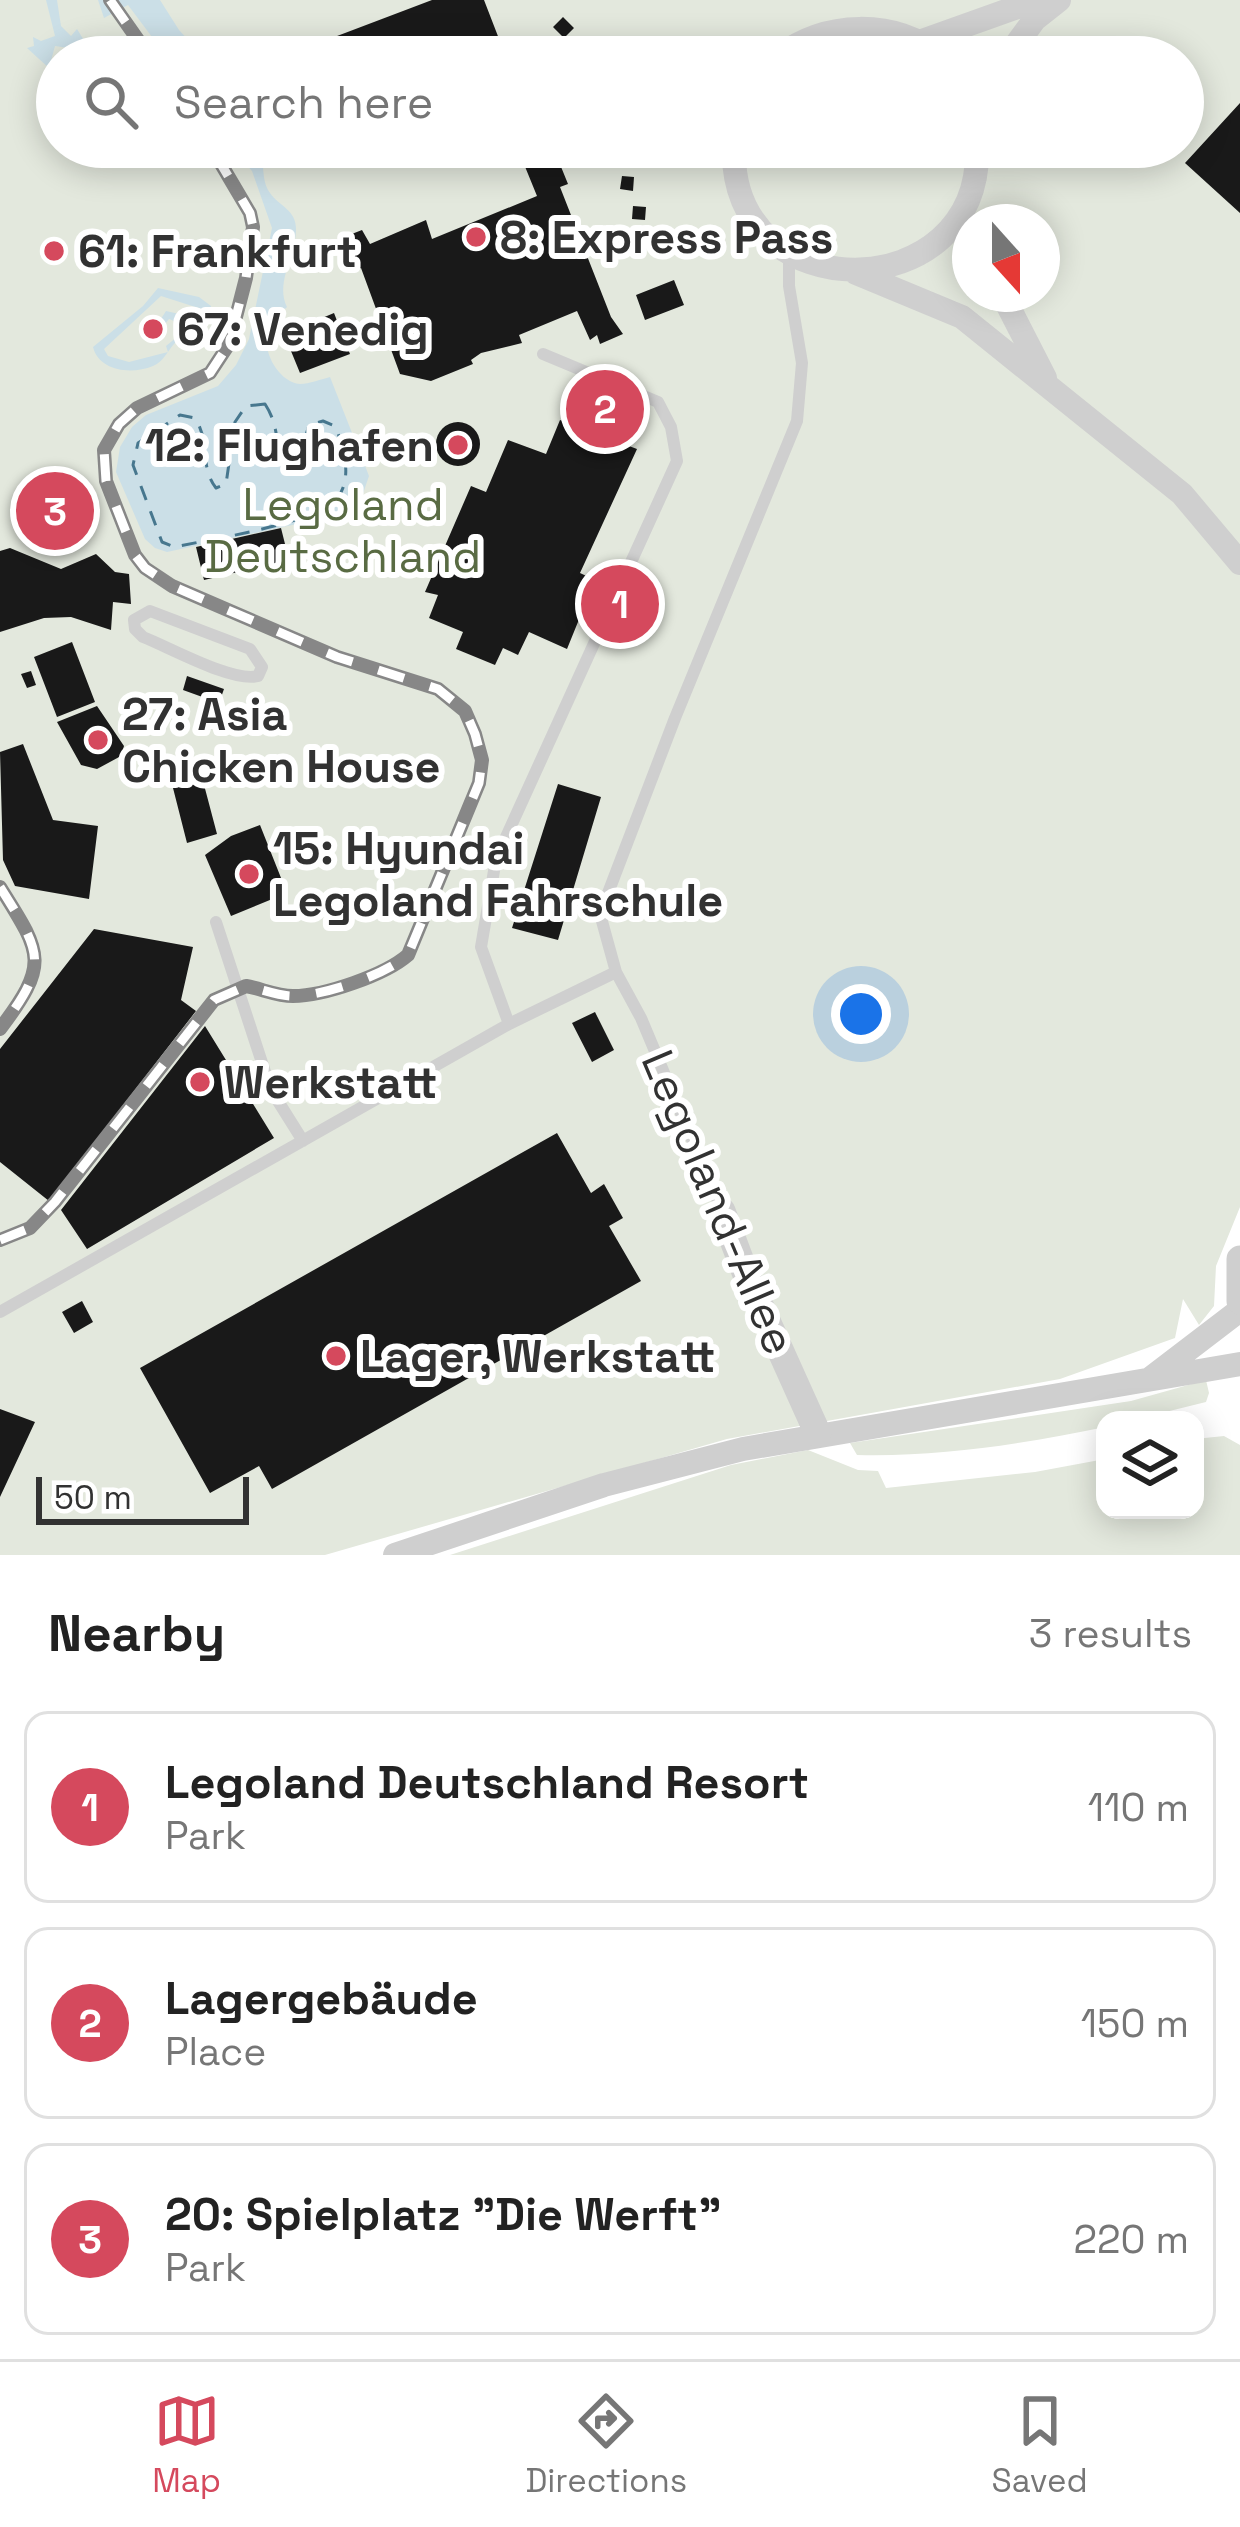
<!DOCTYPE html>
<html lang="en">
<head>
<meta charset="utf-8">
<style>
	body { margin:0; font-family:"Space Grotesk",sans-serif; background:#f2f2f2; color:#222 }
	.controls { position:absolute; right:36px; bottom:36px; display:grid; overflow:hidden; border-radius:24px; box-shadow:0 6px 30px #0003 }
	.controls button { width:108px; height:108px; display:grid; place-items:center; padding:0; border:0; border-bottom:3px solid #e0e0e0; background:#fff; color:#222; font:60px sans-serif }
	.compass { position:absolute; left:952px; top:204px; width:108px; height:108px; border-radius:50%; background:#fff; box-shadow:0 6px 30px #0003; rotate:159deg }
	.scale { position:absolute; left:36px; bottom:30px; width:213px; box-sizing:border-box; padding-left:12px; border:6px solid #323232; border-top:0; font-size:33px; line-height:42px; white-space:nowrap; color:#323232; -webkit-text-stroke:9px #fff; paint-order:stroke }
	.you { position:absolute; left:861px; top:1014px; width:42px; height:42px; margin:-30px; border:9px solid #fff; border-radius:50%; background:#1a73e8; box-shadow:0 0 0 18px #1a73e833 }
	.badge { display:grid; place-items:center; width:78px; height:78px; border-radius:50%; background:#d5495d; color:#fff; font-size:39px; font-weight:700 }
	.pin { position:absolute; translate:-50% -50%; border:6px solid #fff; box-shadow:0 3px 12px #0006 }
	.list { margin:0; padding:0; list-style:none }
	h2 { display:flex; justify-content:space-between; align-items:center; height:156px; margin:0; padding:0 48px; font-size:51px }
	h2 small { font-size:39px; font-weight:400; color:#767676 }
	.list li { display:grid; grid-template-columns:78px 1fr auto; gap:36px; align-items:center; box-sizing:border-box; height:192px; margin:0 24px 24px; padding:0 24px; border:3px solid #e0e0e0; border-radius:24px }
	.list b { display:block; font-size:45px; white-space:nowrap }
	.list p { margin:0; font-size:39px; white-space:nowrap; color:#767676 }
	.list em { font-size:39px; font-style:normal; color:#767676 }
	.icon { flex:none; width:66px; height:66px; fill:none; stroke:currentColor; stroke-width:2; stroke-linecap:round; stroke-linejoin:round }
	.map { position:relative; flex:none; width:1240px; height:1555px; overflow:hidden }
	.search { position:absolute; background:#fff; box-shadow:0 6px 30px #0003; left:36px; right:36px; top:36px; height:132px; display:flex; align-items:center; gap:30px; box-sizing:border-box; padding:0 42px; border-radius:66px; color:#767676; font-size:45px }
	.sheet { height:804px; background:#fff }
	nav { display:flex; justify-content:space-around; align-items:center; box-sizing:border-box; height:168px; border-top:3px solid #e0e0e0; background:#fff; font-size:33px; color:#767676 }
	nav a { display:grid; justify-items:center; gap:6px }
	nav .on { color:#d5495d }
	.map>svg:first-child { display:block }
	.green { fill:#e3e8dd; fill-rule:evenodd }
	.water { fill:#cbdfe7 }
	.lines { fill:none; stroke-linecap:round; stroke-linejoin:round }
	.ferry { stroke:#47778e; stroke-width:3; stroke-dasharray:15 12; stroke-linecap:butt }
	.building { fill:#191919 }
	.service { stroke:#cfcfcf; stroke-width:12 }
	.minor { stroke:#cfcfcf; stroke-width:24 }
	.tertiary { stroke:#cfcfcf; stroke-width:27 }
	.rail-casing { stroke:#878787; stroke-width:14 }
	.rail { stroke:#fff; stroke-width:9; stroke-dasharray:27; stroke-linecap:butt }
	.poi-dot { fill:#d5495d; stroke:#fff; stroke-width:4.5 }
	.labels { text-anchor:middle; stroke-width:12; stroke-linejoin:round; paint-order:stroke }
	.poi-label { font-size:45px; font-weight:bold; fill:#323232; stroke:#fff; text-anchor:start }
	.park-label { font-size:45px; fill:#596b43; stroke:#fff }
	.street-label { font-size:45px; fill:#323232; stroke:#fff }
</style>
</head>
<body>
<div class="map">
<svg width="1240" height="1555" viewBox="0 0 1240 1555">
	<rect width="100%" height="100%" fill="#fff"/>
	<!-- green -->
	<path class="green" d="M0,0H1240V1207L1216,1266L1214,1306L1199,1325L1183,1299L1175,1338L1060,1379L727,1439L325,1555H0ZM57,57H1183V147H57ZM970,222H1042V294H970Z
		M1206,1380L1209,1393L1206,1402L1133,1420H1105V1427C1023,1444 941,1457 857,1455L850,1443L1131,1401Z
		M1224,1436L1240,1445V1555H450L731,1465L808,1450L858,1470L878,1471L886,1488L1035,1472L1105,1459V1510H1195V1439Z"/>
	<!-- water -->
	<path class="water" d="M46,0H57L61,26L71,36L77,29L90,50V57H70L69,48L55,46L49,68L27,48L34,46L33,37L41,41L55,36Z
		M98,0H160L179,30L204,57H167L128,5L104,18Z
		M230,147H259C266,162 260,179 270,193C280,207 297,210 296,231C295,257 275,283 287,307C279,314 272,321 268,330C261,350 278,382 300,384C309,384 322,379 330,377L369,476L357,511L167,552L155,548L145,539L116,472L120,447L132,427L146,415L218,386L236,365L249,339L272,228L252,171Z
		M158,288L199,297L211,306V312L161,296L104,349L108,356L129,362L168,352L166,346L189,327L169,319L153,339L150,336L166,311L206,320C196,328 182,335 174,344C167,352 163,362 153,366C131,375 99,371 93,347L143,306Z"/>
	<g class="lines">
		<!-- ferry -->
		<path class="ferry" d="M265,404C280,427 275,445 283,470L297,465L309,425L323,421L335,426C344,447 353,478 337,499C318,523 207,540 174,547L162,542L133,465L138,443L180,415L195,418C211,443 199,466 216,488L226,484L235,422L246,406Z"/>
	</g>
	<!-- building -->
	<path class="building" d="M432,0H484L506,57H311L316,44Z
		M563,17L574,28L564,38L553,27Z
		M574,44L587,57H568L564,54Z
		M1240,103V213L1185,163Z
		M517,147H553L568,184L560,187L611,317L623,334L600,344L597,335L590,340L577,311L519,335L522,343L481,353L471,360L473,364L431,381L400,374L361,268L352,272L339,239L362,230L370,244L426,220L432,239L537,196Z
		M612,149L625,151L623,164L611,163Z
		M622,176L634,177L633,191L620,189Z
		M633,206L646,207L645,220L632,219Z
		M674,280L684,305L645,320L636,295Z
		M334,313L350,354L300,373L284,334Z
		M577,375L648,403L631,441L562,415Z
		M560,420L637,449L580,573L595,580L567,649L529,632L518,655L503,648L495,665L456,649L463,632L429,618L438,595L425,592L471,486L486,492L508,440L546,454Z
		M436 444a22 22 0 1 1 44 0a22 22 0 1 1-44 0Z
		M281,528L289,560L204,580L196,547Z
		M10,548L61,569L96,554L115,572L129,574L131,604L113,602L111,630L71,617L44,618L0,632V551Z
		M72,642L95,702L57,717L34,657Z
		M31,671L36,685L27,688L21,674Z
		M187,676L224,689L219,703L183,690Z
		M97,706L124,746L121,756L97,769L81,765L57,722Z
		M23,744L53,820L98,826L89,899L15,886L3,860L0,752Z
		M203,781L217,834L187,843L173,788Z
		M558,784L601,797L558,940L512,928Z
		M260,825L287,893L231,916L205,855L231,836Z
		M94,929L193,947L181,1000L196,1011L49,1201L0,1162V1049Z
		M595,1012L614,1050L592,1062L572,1023Z
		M205,1026L274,1138L87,1249L61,1210Z
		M557,1133L591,1193L604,1184L623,1218L609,1226L641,1281L272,1489L259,1466L210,1493L140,1368Z
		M82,1301L93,1322L74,1333L62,1312Z
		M0,1409L35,1422L0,1497Z"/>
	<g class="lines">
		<!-- service -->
		<path class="service" d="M150,611L250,649L262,667L258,676C233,683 169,647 143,637L135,629L134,620Z
			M216,922L271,1090L303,1141
			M509,1024L481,947L496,859L677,461L671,427L658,402L543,354
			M722,1211L641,1018L616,972L600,914L675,718L797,421L802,363L789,286V253
			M0,1312L509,1024L616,972"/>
		<!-- minor -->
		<path class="minor" d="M922,41L1037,0
			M778,57C825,21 894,18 941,57
			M1007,57L1035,19L1059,0
			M734,147C728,312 983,309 977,147
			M856,273L962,317L1182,494L1240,563
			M1002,294L1045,378
			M1151,1378L1240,1310
			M395,1555L604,1485L743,1449L1240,1364"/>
		<!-- tertiary -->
		<path class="tertiary" d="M722,1211L745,1272L818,1434
			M1240,1259V1301"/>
		<defs>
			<path id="rail" d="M110,0L150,57
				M0,887C42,954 50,963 0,1029
				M0,1240L30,1228L55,1202L214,1000L246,986C262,989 277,996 293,996C324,996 385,975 408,955L479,783L482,760L475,734L465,711L438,689L337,657L172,586L145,568L135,555L106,481L104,450L119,424L137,408L210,373L229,344L246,278L253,227L250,213L211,147"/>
		</defs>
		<!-- rail casing -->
		<use href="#rail" class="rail-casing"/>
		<!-- rail -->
		<use href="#rail" class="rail"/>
	</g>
	<!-- markers -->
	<g class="poi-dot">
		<circle cx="476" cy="237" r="12"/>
		<circle cx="54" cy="251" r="12"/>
		<circle cx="153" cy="329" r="12"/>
		<circle cx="458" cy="445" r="12"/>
		<circle cx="98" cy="740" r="12"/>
		<circle cx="249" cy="874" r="12"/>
		<circle cx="200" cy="1082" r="12"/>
		<circle cx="336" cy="1356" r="12"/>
	</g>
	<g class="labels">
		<!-- poi labels -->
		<g class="poi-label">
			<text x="500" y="253">8: Express Pass</text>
			<text x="78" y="267">61: Frankfurt</text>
			<text x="177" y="345">67: Venedig</text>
			<text x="434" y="461" text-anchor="end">12: Flughafen</text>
			<text x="122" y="730">27: Asia<tspan x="122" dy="52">Chicken House</tspan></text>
			<text x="273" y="864">15: Hyundai<tspan x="273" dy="52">Legoland Fahrschule</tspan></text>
			<text x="224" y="1098">Werkstatt</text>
			<text x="360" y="1372">Lager, Werkstatt</text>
		</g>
		<!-- park labels -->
		<g class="park-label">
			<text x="343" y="520">Legoland<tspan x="343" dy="52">Deutschland</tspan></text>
		</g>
		<!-- street labels -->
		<g class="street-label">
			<text transform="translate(719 1202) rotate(67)" y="16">Legoland-Allee</text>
		</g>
	</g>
</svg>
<div class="controls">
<button><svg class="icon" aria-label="layers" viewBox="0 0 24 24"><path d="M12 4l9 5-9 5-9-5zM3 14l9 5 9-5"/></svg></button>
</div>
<svg class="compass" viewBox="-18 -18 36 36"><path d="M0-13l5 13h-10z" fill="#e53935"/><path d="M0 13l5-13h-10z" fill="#767676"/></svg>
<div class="scale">50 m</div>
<div class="you"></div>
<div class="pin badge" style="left:620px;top:604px">1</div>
<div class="pin badge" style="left:605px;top:409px">2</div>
<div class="pin badge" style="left:55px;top:511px">3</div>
<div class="search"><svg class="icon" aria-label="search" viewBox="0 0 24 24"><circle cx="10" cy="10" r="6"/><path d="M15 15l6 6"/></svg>Search here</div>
</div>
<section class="sheet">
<h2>Nearby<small>3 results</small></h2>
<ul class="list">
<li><span class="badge">1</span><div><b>Legoland Deutschland Resort</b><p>Park</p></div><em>110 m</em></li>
<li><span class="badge">2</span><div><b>Lagergebäude</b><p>Place</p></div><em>150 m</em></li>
<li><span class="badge">3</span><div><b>20: Spielplatz &quot;Die Werft&quot;</b><p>Park</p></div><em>220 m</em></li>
</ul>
</section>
<nav>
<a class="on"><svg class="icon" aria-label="map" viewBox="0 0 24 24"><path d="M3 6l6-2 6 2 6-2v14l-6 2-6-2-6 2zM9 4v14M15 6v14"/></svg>Map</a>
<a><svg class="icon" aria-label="directions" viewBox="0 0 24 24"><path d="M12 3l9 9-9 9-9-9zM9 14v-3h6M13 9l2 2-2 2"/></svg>Directions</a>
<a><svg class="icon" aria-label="saved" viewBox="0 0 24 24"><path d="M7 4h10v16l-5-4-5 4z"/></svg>Saved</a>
</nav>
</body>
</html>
